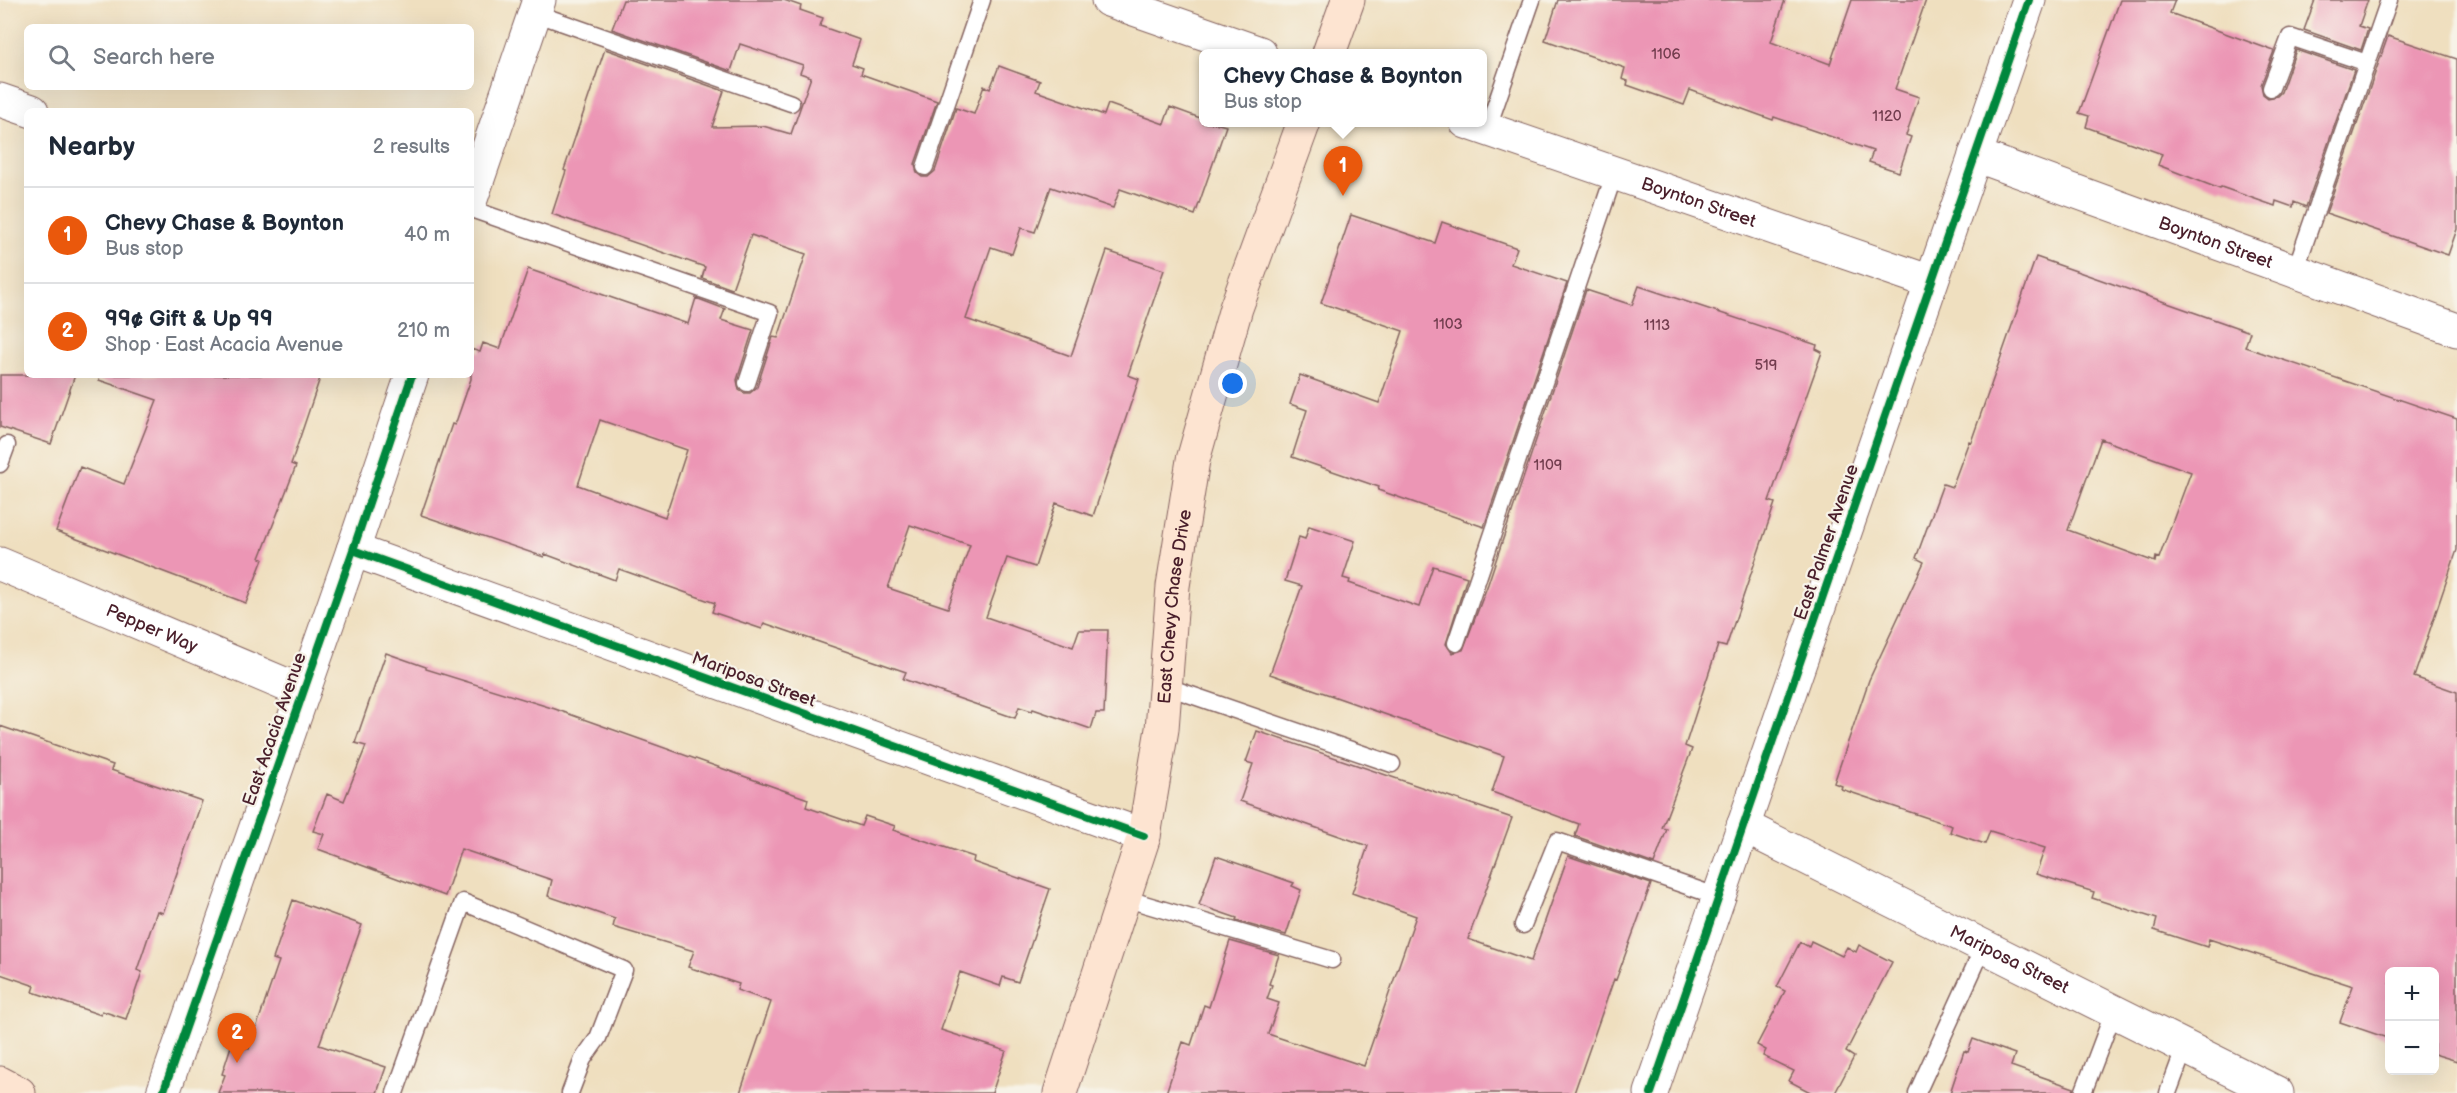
<!DOCTYPE html>
<html lang="en">
<head>
<meta charset="utf-8">
<style>
	body { margin:0; font-family:"Balsamiq Sans",sans-serif; background:#f2f2f3; color:#1f2937 }
	.controls { position:absolute; right:18px; bottom:18px; display:grid; overflow:hidden; border-radius:9px; box-shadow:0 6px 24px #0002 }
	.controls button { width:54px; height:54px; display:grid; place-items:center; padding:0; border:0; border-bottom:2px solid #e0e1e3; background:#fff; color:#1f2937; font:30px sans-serif }
	.you { position:absolute; left:1233px; top:384px; width:21px; height:21px; margin:-15px; border:4px solid #fff; border-radius:50%; background:#1a73e8; box-shadow:0 0 0 9px #1a73e833 }
	.badge { display:grid; place-items:center; width:39px; height:39px; border-radius:50%; background:#ea580c; color:#fff; font-size:20px; font-weight:700 }
	.pin { position:absolute; translate:-50% -50px; filter:drop-shadow(0 2px 3px #0008) }
	.pin::after { content:''; position:absolute; top:32px; width:21px; height:18px; background:inherit; clip-path:polygon(0 0,100% 0,50% 100%) }
	.popup { position:absolute; left:1199px; top:49px; width:288px; height:78px; box-sizing:border-box; display:grid; place-content:center; border-radius:9px; background:#fff; filter:drop-shadow(0 2px 4px #0005); font-size:20px; white-space:nowrap; color:#747a83 }
	.popup b { font-size:22px; color:#1f2937 }
	.popup::after { content:''; position:absolute; left:50%; top:100%; margin-left:-12px; border:12px solid transparent; border-top-color:#fff }
	.list { margin:0; padding:0; list-style:none }
	h2 { display:flex; justify-content:space-between; align-items:center; height:78px; margin:0; padding:0 24px; font-size:26px }
	h2 small { font-size:20px; font-weight:400; color:#747a83 }
	.list li { display:grid; grid-template-columns:39px 1fr auto; gap:18px; align-items:center; box-sizing:border-box; height:96px; padding:0 24px; border-top:2px solid #e0e1e3 }
	.list b { display:block; font-size:22px; white-space:nowrap }
	.list p { margin:0; font-size:20px; white-space:nowrap; color:#747a83 }
	.list em { font-size:20px; font-style:normal; color:#747a83 }
	.icon { flex:none; width:33px; height:33px; fill:none; stroke:currentColor; stroke-width:2; stroke-linecap:round; stroke-linejoin:round }
	.map { position:relative; flex:none; width:2457px; height:1093px; overflow:hidden }
	.search { position:absolute; background:#fff; box-shadow:0 6px 24px #0002; left:24px; top:24px; width:450px; height:66px; display:flex; align-items:center; gap:15px; box-sizing:border-box; padding:0 21px; border-radius:9px; color:#747a83; font-size:22px }
	.panel { position:absolute; background:#fff; box-shadow:0 6px 24px #0002; left:24px; top:108px; width:450px; height:270px; border-radius:9px }
	.map>svg:first-child { display:block }
	.building { fill:#ec96b5; fill-rule:evenodd }
	.lines { fill:none; stroke-linecap:round; stroke-linejoin:round }
	.service-casing { stroke:#84625f; stroke-width:19 }
	.minor-casing { stroke:#84625f; stroke-width:35 }
	.tertiary-casing { stroke:#84625f; stroke-width:35 }
	.secondary-casing { stroke:#84625f; stroke-width:35 }
	.service { stroke:#fff; stroke-width:16 }
	.minor { stroke:#fff; stroke-width:33 }
	.tertiary { stroke:#fff; stroke-width:33 }
	.secondary { stroke:#fde4d1; stroke-width:33 }
	.cycleway-casing { stroke:#f7f3e8; stroke-width:11 }
	.cycleway { stroke:#00873e; stroke-width:8 }
	.labels { text-anchor:middle; stroke-width:4.5; stroke-linejoin:round; paint-order:stroke }
	.number-label { font-size:15px; fill:#723d4e }
	.street-label { font-size:18px; fill:#4a1f2b; stroke:#f7f3e8 }
</style>
</head>
<body>
<div class="map">
<svg width="2457" height="1093" viewBox="0 0 2457 1093">
	<rect width="100%" height="100%" fill="#f7f3e8"/>
	<filter id="ink" filterUnits="userSpaceOnUse"><feTurbulence type="fractalNoise" baseFrequency=".0167" numOctaves="2"/><feDisplacementMap in="SourceGraphic" scale="12" xChannelSelector="R" yChannelSelector="G"/><feConvolveMatrix kernelMatrix="1 2 1 2 8 2 1 2 1" color-interpolation-filters="sRGB"/></filter>
	<filter id="wash" filterUnits="userSpaceOnUse"><feTurbulence type="fractalNoise" baseFrequency=".008" numOctaves="4" result="noise"/><feDisplacementMap in="SourceGraphic" scale="24" xChannelSelector="R" yChannelSelector="G"/><feGaussianBlur stdDeviation="1.35" result="paint"/><feColorMatrix in="noise" values="0 0 0 0 0 0 0 0 0 0 0 0 0 0 0 0 0 1.4 0 .05"/><feComposite in="paint" operator="in"/></filter>
	<g filter="url(#wash)">
		<rect width="100%" height="100%" fill="#efdfbf"/>
		<g id="blocks">
			<!-- building -->
			<path class="building" d="M623,0H784L801,6L800,10L823,18L820,26L860,40L852,64L863,68L861,74L937,101L915,164L917,173L922,177H928L935,171L956,108L974,114L984,86L990,89L999,66L1040,81L1036,91L1104,115L1108,104L1164,124L1170,107L1203,119V123H1215L1226,126L1195,215L1120,189L1113,208L1051,187L1035,232L1021,228L1012,254L991,247L966,319L1071,356L1107,251L1164,270L1128,375L1139,379L1093,516L1056,503L1035,567L1007,558L986,617L1073,647L1079,630H1108L1104,713H1096L1091,729L1033,709L1032,711L1019,707L1015,718L903,679L906,672L764,623L762,629L712,612L715,603L619,569L615,580L545,554L544,557L421,515L452,424L455,425L471,379V349L480,352L483,343L500,349L528,269L688,324L696,298L725,309L721,320L753,330L737,380L739,390L744,393H750L757,387L773,337L778,338L806,254L751,235L732,289L702,278L705,267L552,214L566,171L564,170L605,49L724,91L712,127L763,126L791,134L811,77L800,73L803,65L740,44L731,71L612,29ZM600,420L687,450L665,517L578,485ZM910,525L970,545L948,608L888,588Z
				M1558,0H1785L1771,42L1830,64L1852,0H1926L1895,89L1919,97L1906,135L1911,137L1899,172L1869,162L1873,151L1774,117L1773,120L1690,90L1684,105L1627,85L1628,81L1622,79L1625,68L1545,40Z
				M2120,0H2175L2170,13L2274,51L2261,85L2263,94L2268,98L2277,96L2281,92L2296,50L2354,70L2306,207L2294,202L2293,207L2276,201L2275,206L2221,187L2220,189L2158,165L2162,154L2086,127L2089,116L2079,113Z
				M2315,0H2368L2359,26L2368,29L2361,50L2304,30Z
				M2388,36L2457,59V229L2448,255L2326,213Z
				M1351,215L1435,243L1442,222L1517,248L1511,264L1567,283L1484,527L1378,490L1379,487L1292,457L1307,410L1290,404L1300,375L1379,403L1403,331L1321,303Z
				M2036,257L2250,332L2245,347L2457,419V550L2414,677L2457,692V1061L2434,1054V972H2390V1039L2340,1022L2353,986L2209,939L2207,947L2154,930L2157,919L2092,898L2094,892L2036,874L2045,848L1990,831L1985,844L1950,832L1952,826L1841,789L1842,786L1834,783L1869,680L1924,562L1916,558L1943,484L1952,487L1969,441L1971,442ZM2101,439L2191,472L2159,558L2156,557L2155,562L2068,530Z
				M1639,286L1817,345L1816,349L1822,352L1769,501L1775,503L1726,647L1718,645L1685,746L1692,749L1662,828L1667,829L1654,864L1575,836L1579,824L1492,792L1504,756L1270,674L1302,586L1285,581L1299,537L1305,539L1309,526L1355,541L1343,578L1350,580L1349,583L1419,607L1433,566L1467,577L1446,644L1452,653L1463,650L1488,584L1586,290L1632,305Z
				M0,375H75L51,444L0,427Z
				M100,375H321L291,464L296,466L260,558L263,559L246,603L56,531L80,467L124,484L157,400L99,380Z
				M386,653L426,667V669L555,709L808,799L806,807L861,826L865,816L895,826L893,830L974,857L973,862L1050,889L1018,982L1003,977L1000,986L960,972L941,1030L1006,1051L992,1093H740L771,1002L737,990L739,984L688,967L694,951L613,927L615,919L548,896L552,880L461,849L445,896L318,849L324,834L313,831L327,794L344,801L366,746L355,743Z
				M0,726L113,765L111,770L202,801L163,913L157,911L137,970L142,972L126,1019L102,1011L101,1015L33,992L35,986L0,974Z
				M1257,731L1512,818L1468,939L1531,961L1568,856L1651,884L1616,980L1614,979L1574,1093H1166L1183,1042L1191,1045L1204,1005L1209,1007L1230,941L1279,955L1269,984L1272,985L1267,999L1279,1003L1268,1034L1364,1066L1416,916L1352,893L1368,846L1240,801L1253,764L1246,762Z
				M1216,856L1294,883L1292,886L1301,890L1286,935L1236,921L1237,918L1199,905Z
				M293,900L362,925L319,1045L386,1067L377,1093H218L225,1075L222,1074L232,1043L249,1049L279,961L273,959Z
				M1811,941L1842,956L1847,947L1856,952L1859,945L1892,962L1846,1052L1854,1057L1835,1093H1812L1789,1081L1794,1071L1763,1056L1766,1050L1757,1045L1785,991L1777,987L1800,942L1809,947Z
				M1973,1039L2015,1054L2011,1066L2074,1088L2073,1093H1950L1964,1051L1968,1052Z"/>
		</g>
	</g>
	<g filter="url(#ink)">
		<use href="#blocks" fill-opacity="0" stroke="#84625f" stroke-width="1.5"/>
		<g class="lines">
			<defs>
				<path id="service" d="M535,13L791,103
					M2271,88L2290,37L2367,63
					M1487,130L1532,0
					M925,167L982,0
					M471,209L770,313L747,383
					M2295,271L2389,0
					M0,464L7,445
					M1456,643L1614,175
					M1165,686L1392,764
					M1124,898L1332,960
					M1523,925L1557,841L1719,897
					M395,1093L463,902L624,970L598,1038L583,1059L570,1093
					M1917,1093L1984,946
					M2083,1093L2114,1011
					M2168,1093L2185,1047"/>
				<g id="minor">
					<path d="M1108,0L1260,53"/>
					<path d="M0,100L32,111"/>
					<path id="s1" d="M1466,122L1931,282"/>
					<path id="s2" d="M1975,155L2457,330"/>
					<path d="M471,199L539,0"/>
					<path d="M353,550L1144,836"/>
					<path id="s3" d="M0,564L303,692"/>
					<path id="s4" d="M1743,826L2277,1093"/>
					<path d="M163,1093L353,550L412,375"/>
				</g>
				<path id="tertiary" d="M1651,1093L2029,0"/>
				<g id="secondary">
					<path d="M1329,53L1348,0"/>
					<path d="M0,1083L19,1093"/>
					<path id="s5" d="M1060,1093L1144,836L1162,729L1173,586L1193,460L1236,308L1304,122"/>
				</g>
			</defs>
			<!-- service casing -->
			<use href="#service" class="service-casing"/>
			<!-- minor casing -->
			<use href="#minor" class="minor-casing"/>
			<!-- tertiary casing -->
			<use href="#tertiary" class="tertiary-casing"/>
			<!-- secondary casing -->
			<use href="#secondary" class="secondary-casing"/>
			<!-- service -->
			<use href="#service" class="service"/>
			<!-- minor -->
			<use href="#minor" class="minor"/>
			<!-- tertiary -->
			<use href="#tertiary" class="tertiary"/>
			<!-- secondary -->
			<use href="#secondary" class="secondary"/>
			<defs>
				<path id="cycleway" d="M353,550L1144,836
					M163,1093L353,550L412,375
					M1651,1093L2029,0"/>
			</defs>
			<!-- cycleway casing -->
			<use href="#cycleway" class="cycleway-casing"/>
			<!-- cycleway -->
			<use href="#cycleway" class="cycleway"/>
		</g>
	</g>
	<g class="labels">
		<!-- number labels -->
		<g class="number-label">
			<text x="1666" y="59">1106</text>
			<text x="1887" y="121">1120</text>
			<text x="1448" y="329">1103</text>
			<text x="1657" y="330">1113</text>
			<text x="1766" y="370">519</text>
			<text x="1548" y="470">1109</text>
		</g>
		<!-- street labels -->
		<g class="street-label">
			<text dy="6" stroke="none"><textPath href="#s1" startOffset="246">Boynton Street</textPath></text>
			<text dy="6" stroke="none"><textPath href="#s2" startOffset="256">Boynton Street</textPath></text>
			<text transform="translate(1826 542) rotate(-71)" y="6">East Palmer Avenue</text>
			<text dy="6" stroke="none"><textPath href="#s5" startOffset="502">East Chevy Chase Drive</textPath></text>
			<text dy="6" stroke="none"><textPath href="#s3" startOffset="165">Pepper Way</textPath></text>
			<text transform="translate(754 679) rotate(20)" y="6">Mariposa Street</text>
			<text transform="translate(274 729) rotate(-71)" y="6">East Acacia Avenue</text>
			<text dy="6" stroke="none"><textPath href="#s4" startOffset="298">Mariposa Street</textPath></text>
		</g>
	</g>
</svg>
<div class="controls">
<button>+</button>
<button>−</button>
</div>
<div class="you"></div>
<div class="pin badge" style="left:1343px;top:196px">1</div>
<div class="popup"><b>Chevy Chase &amp; Boynton</b>Bus stop</div>
<div class="pin badge" style="left:237px;top:1063px">2</div>
<div class="search"><svg class="icon" aria-label="search" viewBox="0 0 24 24"><circle cx="10" cy="10" r="6"/><path d="M15 15l6 6"/></svg>Search here</div>
<section class="panel">
<h2>Nearby<small>2 results</small></h2>
<ul class="list">
<li><span class="badge">1</span><div><b>Chevy Chase &amp; Boynton</b><p>Bus stop</p></div><em>40 m</em></li>
<li><span class="badge">2</span><div><b>99¢ Gift &amp; Up 99</b><p>Shop · East Acacia Avenue</p></div><em>210 m</em></li>
</ul>
</section>
</div>
</body>
</html>
